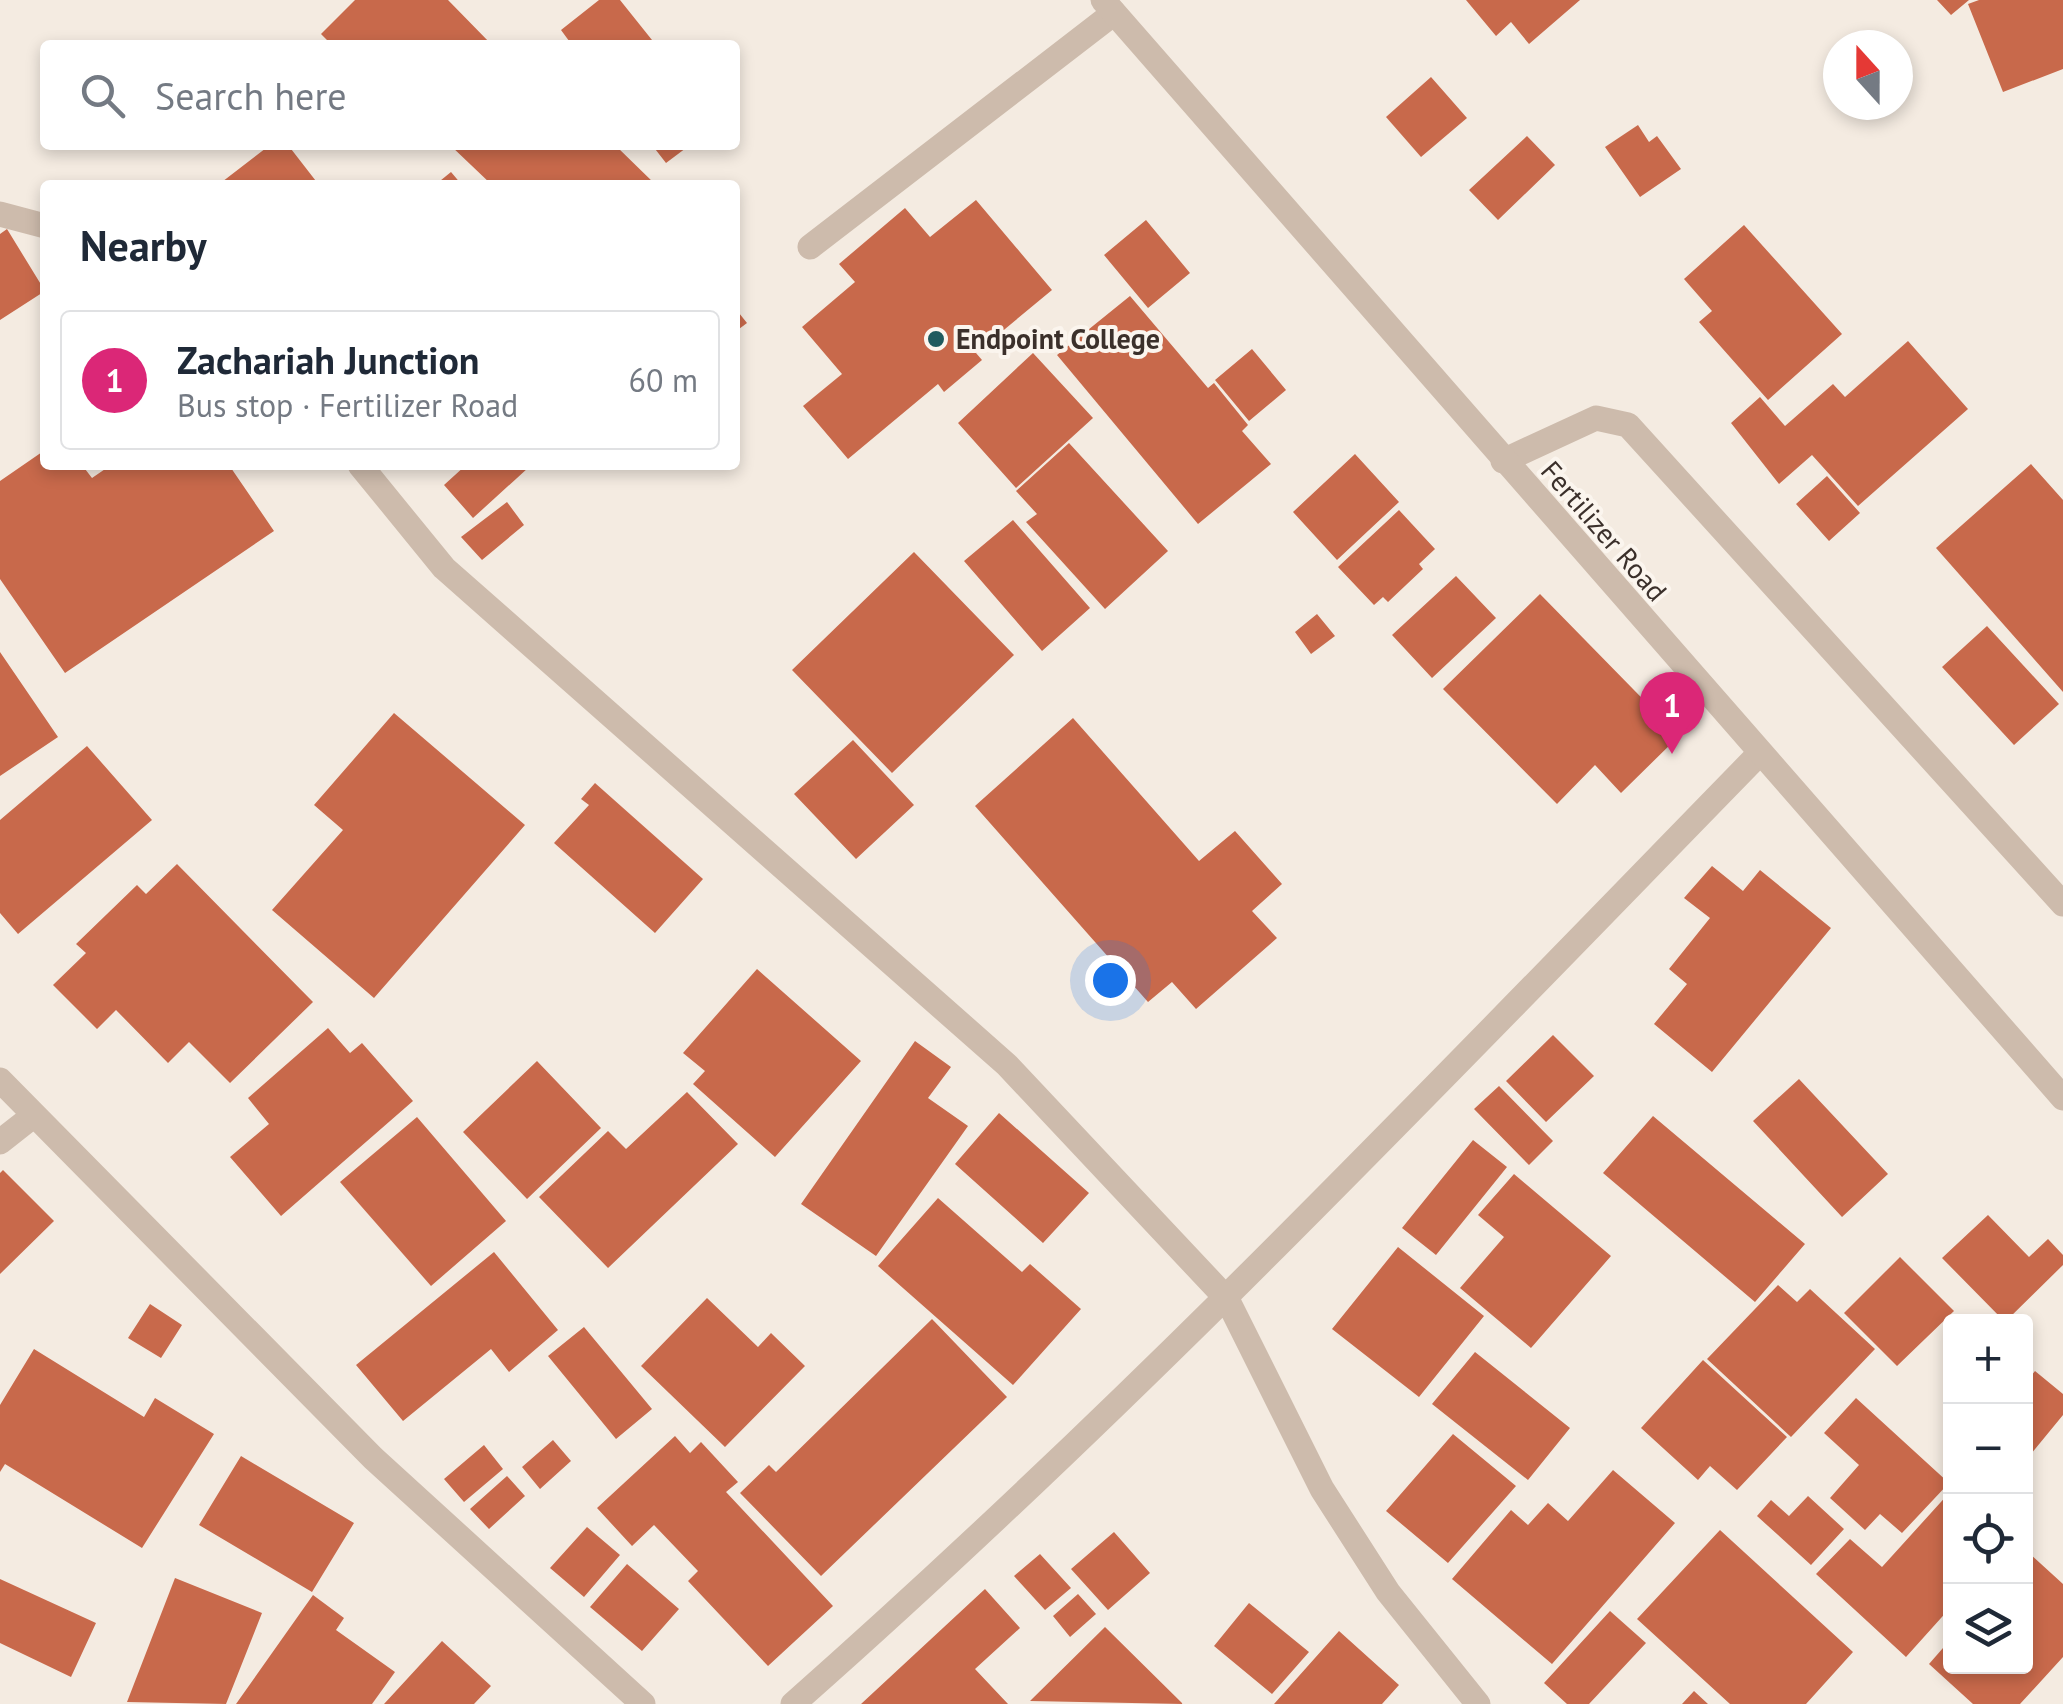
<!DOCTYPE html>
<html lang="en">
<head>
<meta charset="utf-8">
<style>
	body { margin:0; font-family:"PT Sans",sans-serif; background:#f2f2f3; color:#1f2937 }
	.controls { position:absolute; right:30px; bottom:30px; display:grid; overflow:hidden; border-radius:10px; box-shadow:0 5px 15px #0003 }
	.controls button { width:90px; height:90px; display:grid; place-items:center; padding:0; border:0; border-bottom:2px solid #e0e1e3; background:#fff; color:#1f2937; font:50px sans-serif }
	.compass { position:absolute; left:1823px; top:30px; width:90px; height:90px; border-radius:50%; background:#fff; box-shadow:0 5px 15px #0003; rotate:339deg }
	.you { position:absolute; left:1110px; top:980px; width:35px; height:35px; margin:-25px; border:8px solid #fff; border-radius:50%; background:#1a73e8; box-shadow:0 0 0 15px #1a73e833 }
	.badge { display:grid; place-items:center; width:65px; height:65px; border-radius:50%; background:#db2777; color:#fff; font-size:32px; font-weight:700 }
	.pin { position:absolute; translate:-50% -82px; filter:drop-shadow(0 2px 5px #0008) }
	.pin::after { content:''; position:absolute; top:52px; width:35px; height:30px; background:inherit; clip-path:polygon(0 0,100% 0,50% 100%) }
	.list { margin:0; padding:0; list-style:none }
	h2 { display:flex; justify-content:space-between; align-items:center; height:130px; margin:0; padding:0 40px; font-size:42px }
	h2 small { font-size:32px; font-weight:400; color:#747a83 }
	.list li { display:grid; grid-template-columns:65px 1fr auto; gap:30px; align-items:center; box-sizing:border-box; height:140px; margin:0 20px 20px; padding:0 20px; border:2px solid #e0e1e3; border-radius:10px }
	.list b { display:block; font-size:38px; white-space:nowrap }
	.list p { margin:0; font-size:32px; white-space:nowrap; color:#747a83 }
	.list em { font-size:32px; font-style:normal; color:#747a83 }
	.icon { flex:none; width:55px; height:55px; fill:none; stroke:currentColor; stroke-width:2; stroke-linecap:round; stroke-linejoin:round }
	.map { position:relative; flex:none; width:2063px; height:1704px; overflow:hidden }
	.search { position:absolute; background:#fff; box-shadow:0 5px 15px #0003; left:40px; top:40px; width:700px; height:110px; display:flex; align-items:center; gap:25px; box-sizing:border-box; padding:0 35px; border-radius:10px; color:#747a83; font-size:38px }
	.panel { position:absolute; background:#fff; box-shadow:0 5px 15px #0003; left:40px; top:180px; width:700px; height:290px; border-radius:10px }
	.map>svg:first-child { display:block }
	.building { fill:#c8694b }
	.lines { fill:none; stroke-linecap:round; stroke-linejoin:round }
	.service { stroke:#cdbbac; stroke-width:25 }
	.minor { stroke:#cdbbac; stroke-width:25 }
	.tertiary { stroke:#cdbbac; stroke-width:25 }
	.poi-dot { fill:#1f5a5e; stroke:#fbf5ee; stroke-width:4 }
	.labels { text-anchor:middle; stroke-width:8; stroke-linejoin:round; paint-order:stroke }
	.poi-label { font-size:28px; font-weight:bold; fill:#3b302b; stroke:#fbf5ee; text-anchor:start }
	.street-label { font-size:28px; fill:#3b302b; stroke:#fbf5ee }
</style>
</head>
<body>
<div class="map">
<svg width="2063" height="1704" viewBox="0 0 2063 1704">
	<rect width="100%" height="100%" fill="#f4ebe1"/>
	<!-- building -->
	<path class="building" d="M355,0H448L492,45H332L321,34Z
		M599,0H620L656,45H572L561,30Z
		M1466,0H1580L1529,44L1511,22L1496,36Z
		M1937,0H1969L1951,15Z
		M1979,0H2063V69L2003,92L1968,4Z
		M1431,77L1467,118L1421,157L1386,117Z
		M1638,125L1649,142L1657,136L1681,169L1640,197L1605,147Z
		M1527,136L1555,165L1498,220L1469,190Z
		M270,145H288L319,185H218Z
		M450,145H615L656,185H492Z
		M652,145H690L666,163Z
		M451,172L462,185H435Z
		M976,200L1052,290L976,353L982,360L944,392L938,384L848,459L803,406L842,374L802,327L855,282L839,264L905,208L930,237Z
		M1146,220L1190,273L1148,308L1104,255Z
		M1744,225L1842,334L1768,400L1699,322L1712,311L1684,279Z
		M7,229L45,291L0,320V234Z
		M1130,296L1208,388L1214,383L1248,425L1242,431L1271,464L1198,524L1057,355Z
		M735,308L747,323L735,332Z
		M1908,341L1968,409L1858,506L1812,455L1779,484L1731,423L1760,397L1785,426L1833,384L1845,397Z
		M1252,349L1286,390L1249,421L1215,380Z
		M1033,353L1093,418L1016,488L958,423Z
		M1069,443L1168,551L1105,609L1026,522L1037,514L1016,491Z
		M45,450V465H82L92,478L111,465H229L274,531L65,673L0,579V481Z
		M1355,454L1399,502L1337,560L1293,512Z
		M2031,464L2063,500V692L1936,548Z
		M466,465H526L528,468L473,518L444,485Z
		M1827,476L1860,513L1829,541L1796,504Z
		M507,502L524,525L482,560L461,537Z
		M1399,510L1435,549L1419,564L1423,569L1388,602L1383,597L1374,605L1338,567Z
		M1013,520L1090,608L1042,651L964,561Z
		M914,552L1014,655L892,773L792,670Z
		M1456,576L1496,618L1432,678L1392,635Z
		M1540,594L1679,736L1621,793L1595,765L1557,804L1443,689Z
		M1317,614L1335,636L1311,654L1295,632Z
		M1987,626L2059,704L2014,745L1942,667Z
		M0,652L58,737L0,776Z
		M394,713L525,825L374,998L272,910L343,830L314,805Z
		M1073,718L1199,861L1235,831L1282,884L1252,911L1277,938L1196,1009L1172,982L1148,1002L975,806Z
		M853,740L914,805L856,859L794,794Z
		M87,746L152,820L18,934L0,913V820Z
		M595,783L703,879L655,933L554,843L589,805L581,799Z
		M177,864L313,1002L230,1083L189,1042L168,1063L116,1010L97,1029L53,985L86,953L76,944L137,885L146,894Z
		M1712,866L1743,891L1760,870L1831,928L1712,1072L1654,1024L1687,984L1669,969L1710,918L1684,898Z
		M757,969L861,1061L775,1157L693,1084L705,1071L683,1053Z
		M328,1028L350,1053L362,1043L413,1101L281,1216L230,1157L269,1124L248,1098Z
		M1553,1035L1594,1076L1546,1122L1506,1081Z
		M915,1041L951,1067L928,1098L968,1126L876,1256L801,1204Z
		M537,1061L601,1128L527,1199L463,1132Z
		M1799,1079L1888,1174L1842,1217L1753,1121Z
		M1499,1086L1553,1141L1529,1165L1474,1109Z
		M687,1092L738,1144L608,1268L539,1197L608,1131L626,1149Z
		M999,1113L1089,1193L1043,1243L955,1164Z
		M1653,1116L1805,1244L1755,1302L1603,1173Z
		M417,1117L506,1221L431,1286L340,1182Z
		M1473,1140L1507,1167L1436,1255L1402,1228Z
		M3,1170L54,1221L0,1274V1173Z
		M1514,1174L1611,1256L1531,1348L1460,1288L1504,1237L1478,1215Z
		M938,1198L1022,1272L1030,1264L1081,1309L1013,1385L878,1266Z
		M1988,1215L2029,1257L2048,1239L2063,1255V1265L2005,1322L1942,1258Z
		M1398,1247L1484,1316L1419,1397L1332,1329Z
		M494,1252L558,1330L509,1372L491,1349L403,1421L356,1365Z
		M1900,1257L1954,1311L1897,1366L1844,1313Z
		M1778,1285L1797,1302L1810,1289L1875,1349L1791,1437L1707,1359Z
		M707,1298L758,1347L771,1333L805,1366L725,1447L641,1366Z
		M150,1304L182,1325L161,1358L128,1338Z
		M932,1319L1007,1397L821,1576L740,1493L769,1465L776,1472Z
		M584,1327L652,1409L616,1439L548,1356Z
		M34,1349L144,1417L155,1398L214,1434L142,1548L5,1464L0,1472V1405Z
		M1475,1352L1570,1428L1528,1480L1432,1404Z
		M1703,1360L1787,1437L1737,1490L1710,1466L1698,1480L1641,1428Z
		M2035,1371L2063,1394V1415L2026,1460V1382Z
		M1856,1398L1949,1483L1902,1533L1880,1514L1865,1530L1830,1498L1859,1465L1824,1433Z
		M1453,1434L1516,1486L1448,1563L1386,1511Z
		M675,1436L690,1453L701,1442L738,1482L726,1492L833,1606L768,1666L688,1581L698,1571L654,1525L632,1546L597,1508Z
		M553,1440L571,1461L540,1489L522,1467Z
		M484,1445L503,1469L464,1502L444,1479Z
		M241,1456L354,1523L312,1592L199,1525Z
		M1613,1470L1675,1523L1552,1664L1452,1579L1511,1510L1528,1525L1548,1503L1568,1521Z
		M507,1476L525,1496L489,1529L470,1509Z
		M1950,1492V1608L1906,1657L1816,1574L1850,1539L1882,1567Z
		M1808,1496L1844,1529L1811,1565L1757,1516L1771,1500L1789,1516Z
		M587,1527L620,1555L584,1597L550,1568Z
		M1720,1530L1853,1652L1806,1704H1730L1637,1619Z
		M1114,1532L1150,1573L1108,1610L1071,1569Z
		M1040,1554L1071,1588L1045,1610L1014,1576Z
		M2030,1554L2063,1584V1657L2020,1704H1973L1929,1664L1950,1640V1666H2026V1559Z
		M627,1564L679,1609L642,1651L590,1607Z
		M175,1578L262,1613L226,1704L127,1702Z
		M0,1579L96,1623L71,1677L0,1643Z
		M985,1589L1020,1628L975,1669L1008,1704H861Z
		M1078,1594L1096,1614L1070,1637L1053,1616Z
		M313,1595L344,1618L336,1630L395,1672L372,1704H236Z
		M1249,1603L1309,1652L1272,1694L1214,1646Z
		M1610,1611L1646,1643L1589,1704H1567L1544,1683Z
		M1105,1627L1183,1704L1030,1701Z
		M1339,1631L1399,1685L1382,1704H1274Z
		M442,1641L491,1686L474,1704H384Z
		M1694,1691L1708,1704H1682Z"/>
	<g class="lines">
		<!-- service -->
		<path class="service" d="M810,247L1114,13
			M1503,461L1596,418L1628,425L2063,904
			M0,1142L33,1116"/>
		<!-- minor -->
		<path class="minor" d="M0,214L45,226
			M360,465L444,568L1007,1065L1227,1299L1322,1489L1388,1592L1478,1704
			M0,1080L373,1458L643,1704
			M793,1704C1132,1405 1443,1078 1759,754"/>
		<!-- tertiary -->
		<path class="tertiary" d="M1103,0L2063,1098"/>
	</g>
	<!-- markers -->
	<circle class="poi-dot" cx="936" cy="339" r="10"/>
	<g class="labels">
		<!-- poi labels -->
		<g class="poi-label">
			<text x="956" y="349">Endpoint College</text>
		</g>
		<!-- street labels -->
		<g class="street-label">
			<text transform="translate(1604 531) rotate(49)" y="10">Fertilizer Road</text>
		</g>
	</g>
</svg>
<div class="controls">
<button>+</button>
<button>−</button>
<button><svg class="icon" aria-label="locate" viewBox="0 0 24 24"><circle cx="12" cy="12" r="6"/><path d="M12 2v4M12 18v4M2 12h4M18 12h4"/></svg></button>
<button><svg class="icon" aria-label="layers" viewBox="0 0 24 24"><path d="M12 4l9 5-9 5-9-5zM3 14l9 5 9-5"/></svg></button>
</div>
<svg class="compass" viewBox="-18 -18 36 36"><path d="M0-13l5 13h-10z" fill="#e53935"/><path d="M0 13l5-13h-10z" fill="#747a83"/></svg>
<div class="you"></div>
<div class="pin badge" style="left:1672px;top:754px">1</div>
<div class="search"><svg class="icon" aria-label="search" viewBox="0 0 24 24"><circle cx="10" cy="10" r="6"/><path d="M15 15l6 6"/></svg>Search here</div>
<section class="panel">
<h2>Nearby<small></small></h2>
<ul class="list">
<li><span class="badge">1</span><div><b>Zachariah Junction</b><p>Bus stop · Fertilizer Road</p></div><em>60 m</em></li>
</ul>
</section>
</div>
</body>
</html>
